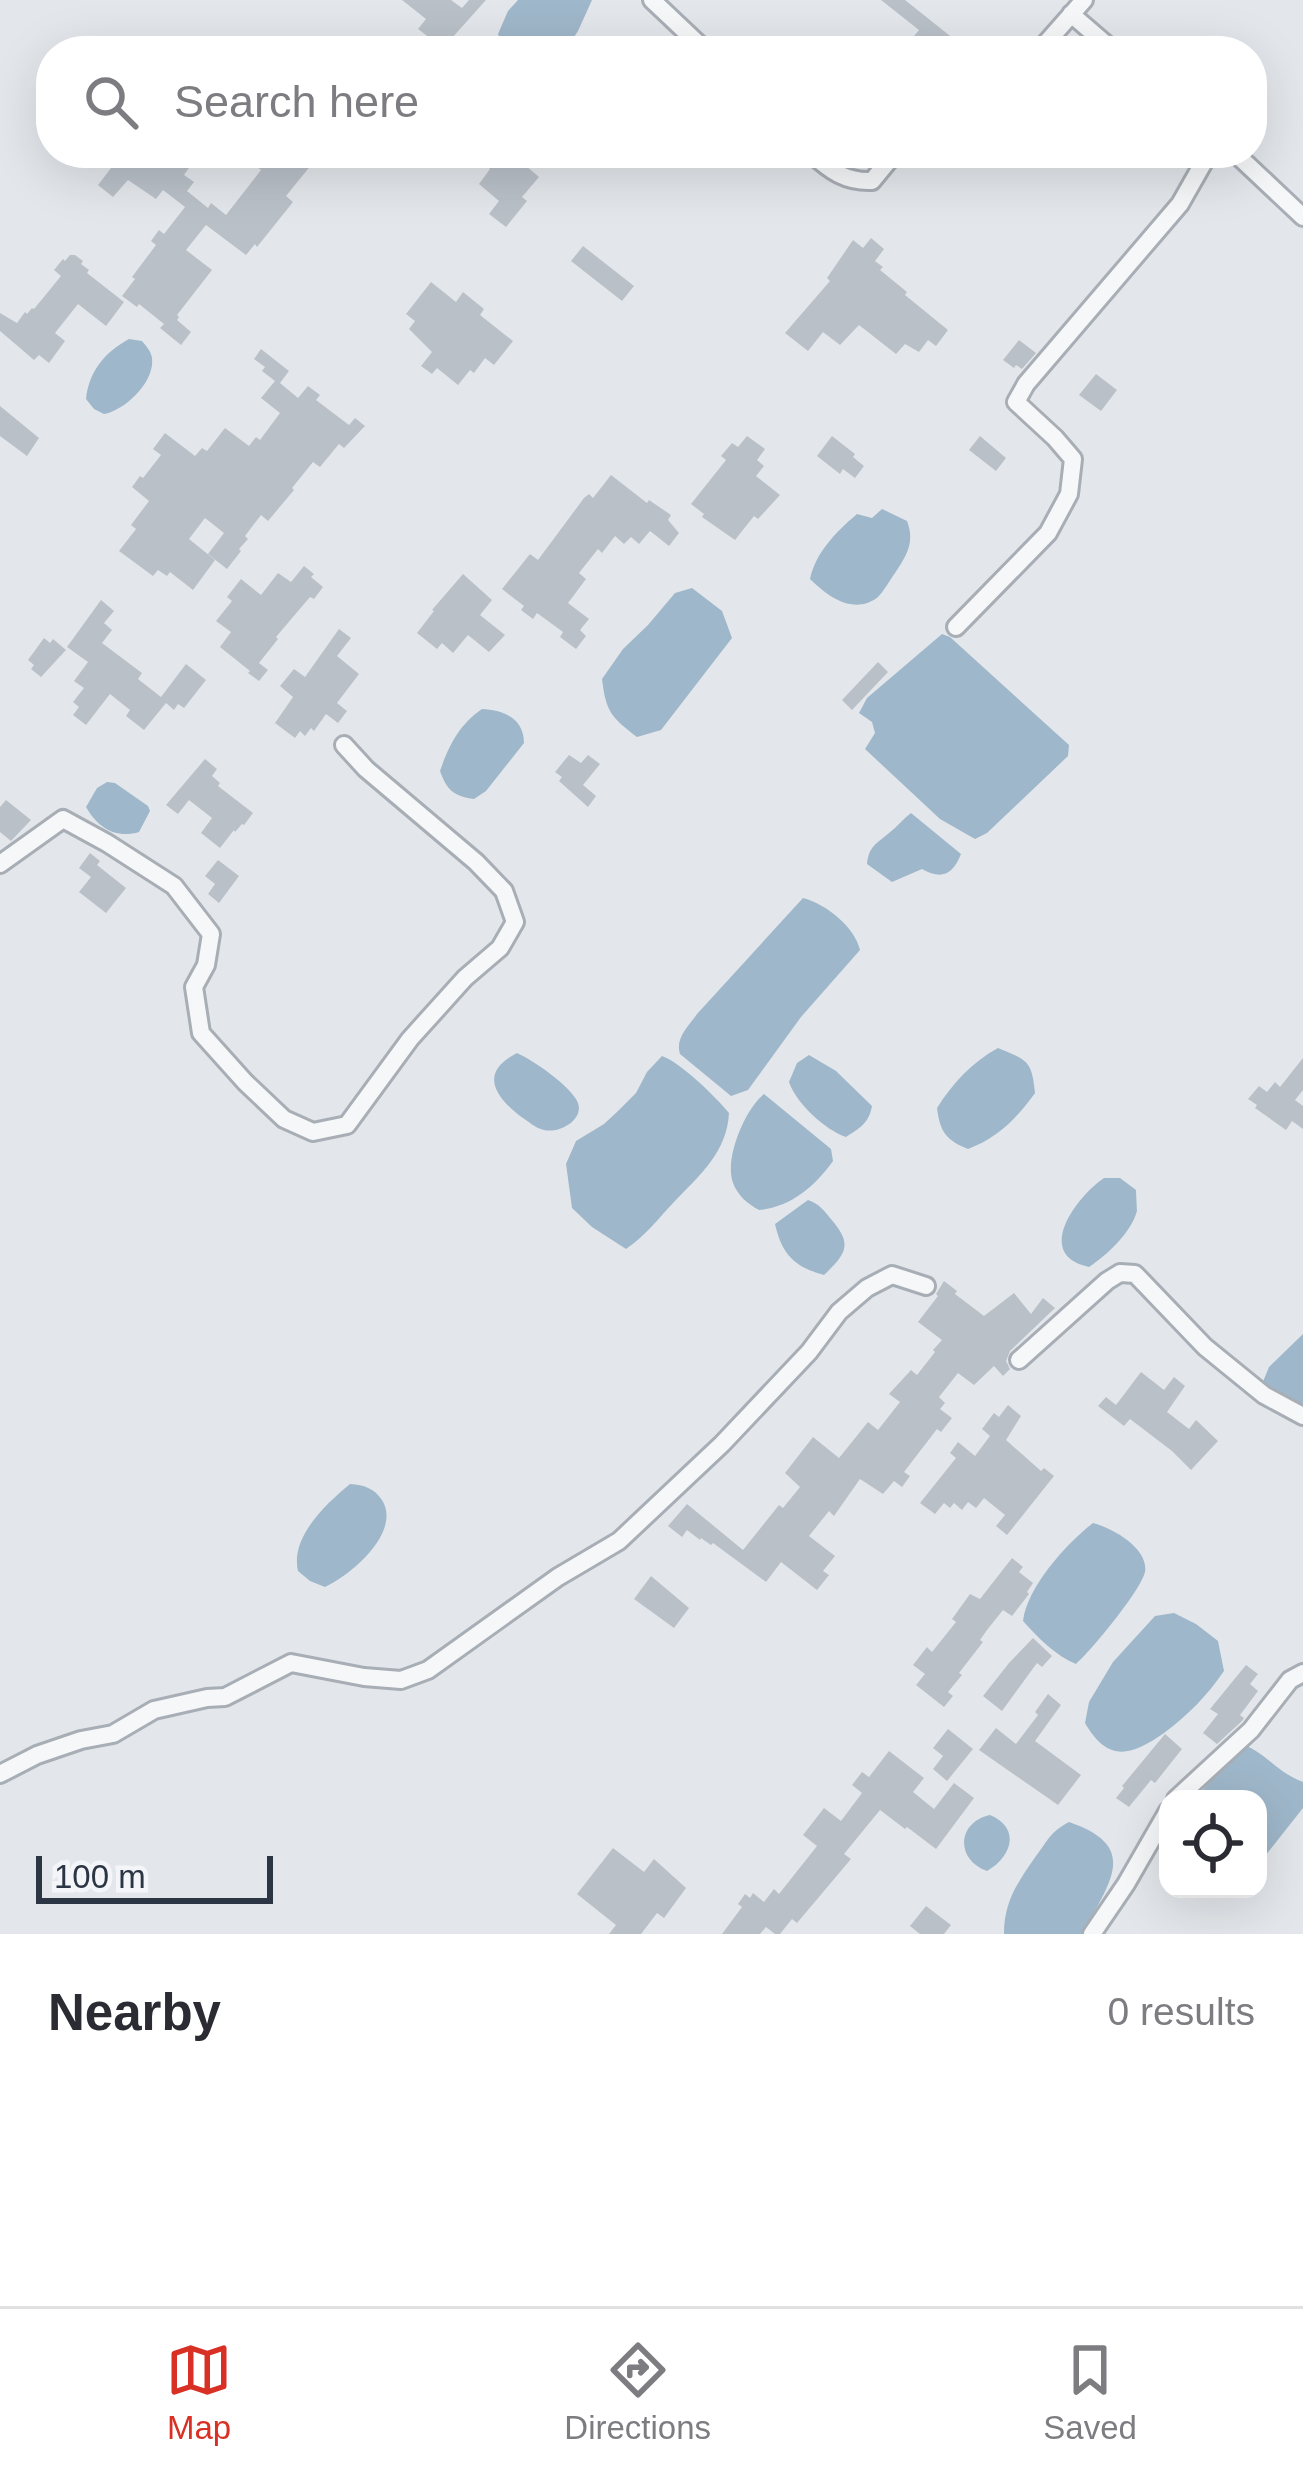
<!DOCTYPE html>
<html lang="en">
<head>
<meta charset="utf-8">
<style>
	body { margin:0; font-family:Arial,sans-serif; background:#f7f7f7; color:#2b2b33 }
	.controls { position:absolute; right:36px; bottom:36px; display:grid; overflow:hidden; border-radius:24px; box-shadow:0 12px 48px #0002 }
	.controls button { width:108px; height:108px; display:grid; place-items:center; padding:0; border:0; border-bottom:3px solid #e1e1e2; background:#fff; color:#2b2b33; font:60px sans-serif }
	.scale { position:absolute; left:36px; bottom:30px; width:237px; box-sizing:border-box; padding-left:12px; border:6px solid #2b3543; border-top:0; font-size:33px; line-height:42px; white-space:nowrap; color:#2b3543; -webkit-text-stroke:9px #f3f5f8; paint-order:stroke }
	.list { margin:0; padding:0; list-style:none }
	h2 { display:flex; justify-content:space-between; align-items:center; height:156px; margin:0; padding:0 48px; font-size:51px }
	h2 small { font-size:39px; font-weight:400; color:#7c7c81 }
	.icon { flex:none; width:66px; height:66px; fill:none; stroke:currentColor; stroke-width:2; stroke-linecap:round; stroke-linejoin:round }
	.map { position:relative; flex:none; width:1303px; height:1934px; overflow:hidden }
	.search { position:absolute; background:#fff; box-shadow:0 12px 48px #0002; left:36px; right:36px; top:36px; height:132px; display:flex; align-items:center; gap:30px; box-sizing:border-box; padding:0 42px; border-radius:48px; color:#7c7c81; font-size:45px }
	.sheet { height:372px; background:#fff }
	nav { display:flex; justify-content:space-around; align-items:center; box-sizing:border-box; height:168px; border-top:3px solid #e1e1e2; background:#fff; font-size:33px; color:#7c7c81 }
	nav a { display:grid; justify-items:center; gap:6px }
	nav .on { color:#d93025 }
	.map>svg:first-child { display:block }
	.water { fill:#9fb7ca }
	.building { fill:#bac0c8 }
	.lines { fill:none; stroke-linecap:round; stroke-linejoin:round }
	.street-casing { stroke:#a8aeb5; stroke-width:22 }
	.street { stroke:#f6f7f9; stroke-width:16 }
</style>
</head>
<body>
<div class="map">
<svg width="1303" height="1934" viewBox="0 0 1303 1934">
	<rect width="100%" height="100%" fill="#e3e7eb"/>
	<!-- water -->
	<path class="water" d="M518,0H592L578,31L565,51H505L498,34L508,11Z
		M129,339L142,341C146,346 151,351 152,358C155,382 125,410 104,414L94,409L86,399C89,371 105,352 129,339Z
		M882,509L907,521C915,542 907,555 895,573C890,580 884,591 878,597C854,616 827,596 810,579C816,552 836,532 857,514L872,518Z
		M692,588L722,611L732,638L661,730L637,737C611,717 606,712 602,679L623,649L648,625L675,593Z
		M942,634L950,637L1069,745L1068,756L987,833L975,839L940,819L865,749L875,733L872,722L859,713L867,698Z
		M482,709C503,710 524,718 524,743L486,791L474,799C453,796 447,790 440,771C449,745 459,725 482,709Z
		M107,782L115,783L148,806L150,811L139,832C116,839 98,828 86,807L97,788Z
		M911,813L961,854C953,875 941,880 922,869L892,882L867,864C869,846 876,844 889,833C897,827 903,819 911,813Z
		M803,898C826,904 855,927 860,950L801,1017L748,1090L731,1096L680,1054C675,1038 688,1027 697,1014Z
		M998,1048C1027,1060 1032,1060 1035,1093C1017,1118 998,1138 968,1149C946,1140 940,1132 937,1108C953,1083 971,1063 998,1048Z
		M517,1053C534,1061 566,1083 576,1099C588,1118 560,1134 544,1130C535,1128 528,1121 520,1116C493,1095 480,1072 517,1053Z
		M809,1055L836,1071L872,1106C869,1123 860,1128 846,1137C825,1130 796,1103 789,1082L797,1063Z
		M662,1056C680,1062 716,1097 729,1113C727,1152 700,1175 674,1202C658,1219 646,1235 626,1249L592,1227L572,1208L566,1164L576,1141L604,1124L618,1111L636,1093L647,1072Z
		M764,1094L831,1149L833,1161C814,1187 791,1207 759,1210C748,1204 738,1196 733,1183C724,1159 745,1109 764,1094Z
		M1104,1178H1120L1136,1190C1136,1192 1137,1209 1137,1211C1131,1233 1107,1255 1089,1267C1033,1255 1076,1197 1104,1178Z
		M808,1200C819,1204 823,1209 830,1218C853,1244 847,1253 824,1275C795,1267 782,1255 775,1224Z
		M1303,1334V1414L1262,1384L1269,1367Z
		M350,1484C364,1485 374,1488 382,1500C402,1532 351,1575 325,1587L310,1581L298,1571C290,1537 326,1504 350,1484Z
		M1093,1523C1112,1528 1149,1548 1145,1572C1141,1590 1092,1650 1076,1664C1056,1656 1037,1637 1023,1621C1027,1587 1067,1543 1093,1523Z
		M1174,1613L1196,1624L1218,1641L1224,1671C1207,1696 1188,1715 1164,1733C1131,1756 1108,1763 1085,1723L1089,1702L1113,1662L1155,1616Z
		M1249,1747C1272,1759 1277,1772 1303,1782V1808L1258,1865V1799H1195L1235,1752Z
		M990,1815C1021,1828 1012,1857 987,1871C955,1860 957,1822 990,1815Z
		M1069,1822C1139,1846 1111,1880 1085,1929L1081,1934H1004C1004,1901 1018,1882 1036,1856C1049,1839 1050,1832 1069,1822Z"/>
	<!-- building -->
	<path class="building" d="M402,0H451L462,8L469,0H486L443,48L418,29L426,19Z
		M881,0H905L969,51H924L910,41L919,30Z
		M102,153H127L143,166L153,153H199L184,175L194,182L187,191L208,208L211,203L226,215L261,170L256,166L267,153H298L312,164L286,196L293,202L257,247L255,244L246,255L206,225L186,250L212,270L177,315L179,317L177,320L191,332L181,345L160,328L164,324L139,304L137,307L122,296L135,279L132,277L156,245L151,241L159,230L164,234L185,207L163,190L156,199L128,180L113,197L98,185L115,163Z
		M470,153H511L539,177L522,197L527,201L506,227L489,214L499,201L479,184L490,169Z
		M871,238L884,249L875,261L883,267L880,270L907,292L905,295L948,330L936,346L928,340L919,352L905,344L896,354L859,325L840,345L823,332L808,351L785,333L830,281L827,278L853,240L863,248Z
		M583,246L634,286L622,301L571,261Z
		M70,255H75L83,261L81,264L89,270L87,273L124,302L106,326L78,304L55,333L65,341L49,363L39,355L34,360L0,331V313L17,323L25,312L27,314L32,308L34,309L61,276L54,270L63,259L65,261Z
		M431,282L456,302L463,292L484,309L480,315L513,341L494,365L485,358L474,373L470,370L458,385L437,368L432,374L421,366L432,352L409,329L415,321L406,314Z
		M1019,340L1036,353L1022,369L1016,365L1014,368L1003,360Z
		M261,349L289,371L280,383L298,398L308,386L320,395L316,400L349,425L355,418L365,426L344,448L339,444L320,467L313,462L292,488L294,490L268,521L261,515L245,536L248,539L239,549L241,551L227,569L208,554L224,533L205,518L189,539L215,560L193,590L170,572L167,576L158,570L153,576L119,551L136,529L131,525L149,501L132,487L140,476L143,478L161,455L153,449L165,433L195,456L202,448L207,451L225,428L249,446L256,437L260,440L280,413L261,398L275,381L262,371L265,367L254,359Z
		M1096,374L1117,390L1101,411L1079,395Z
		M0,406L39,438L27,456L0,436Z
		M747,436L765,449L757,460L764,466L756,476L780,495L758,519L754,516L735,540L702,517L704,514L691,504L726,460L721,456L732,443L738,447Z
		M832,436L855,454L853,457L864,466L855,478L843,469L840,474L817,456Z
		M980,436L1006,458L996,471L969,450Z
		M611,475L647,503L649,500L671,515L668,520L679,533L669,546L650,531L639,544L631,537L624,544L615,536L602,553L598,549L579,573L586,579L568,603L589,619L580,630L586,636L576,649L560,637L563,632L537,613L533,619L521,610L524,606L502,589L530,554L538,560L584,498L589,494L593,498Z
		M304,566L314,574L311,577L323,587L314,599L310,597L276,637L278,639L259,663L268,670L259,681L248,673L250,671L220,647L231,632L216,621L232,601L227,597L241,579L261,595L278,573L291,582Z
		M463,574L492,600L480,615L505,635L489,652L468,635L453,653L442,643L437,649L417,633L434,611L432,610Z
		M101,600L114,611L104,623L112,630L102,643L142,673L138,679L161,697L186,664L206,680L184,708L178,704L174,710L166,703L144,730L126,716L130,710L110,694L86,725L73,715L79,707L73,702L84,688L74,681L88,662L67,647Z
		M339,629L351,638L337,656L359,674L337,703L347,711L338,723L326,714L314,731L311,728L305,736L300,731L295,738L275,723L293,697L280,686L294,669L305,677Z
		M44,638L50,643L53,639L66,650L41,677L31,669L34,665L28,660Z
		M878,662L888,672L852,710L842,700Z
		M569,755L581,763L588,755L600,764L583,785L596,796L588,807L559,781L562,777L555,772Z
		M205,759L217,769L212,776L220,783L218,786L253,813L244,825L242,824L235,832L234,830L220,848L201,833L212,818L189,800L178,814L166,805Z
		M6,800L31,820L11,841L0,832V807Z
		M90,853L100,861L97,865L126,888L106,913L79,892L91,877L79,868Z
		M218,860L239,876L219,903L208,894L215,884L205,876Z
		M1303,1058V1090L1295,1100L1303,1106V1129L1292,1121L1286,1130L1255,1108L1257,1105L1248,1099L1259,1086L1267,1092L1275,1082L1280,1087Z
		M944,1281L957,1291L955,1294L984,1316L1014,1293L1031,1314L1043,1298L1055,1308L1010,1351L1006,1361L1010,1369L1003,1376L994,1366L974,1385L958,1373L939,1397L945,1403L940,1409L952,1418L941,1432L937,1429L904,1472L910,1476L902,1487L894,1481L883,1494L860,1479L834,1516L829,1511L809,1536L835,1556L823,1571L829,1575L817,1590L781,1562L766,1582L713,1543L711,1545L701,1538L700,1540L687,1530L682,1537L668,1526L687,1504L743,1550L779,1505L783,1508L800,1487L785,1473L813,1437L839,1458L868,1422L878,1430L900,1402L889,1394L911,1370L917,1375L935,1352L933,1350L942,1340L918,1322L938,1296L936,1294Z
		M1141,1372L1164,1390L1174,1377L1185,1386L1167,1412L1189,1429L1196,1420L1218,1441L1191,1470L1172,1451L1130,1419L1124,1426L1098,1406L1106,1397L1116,1405Z
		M1008,1405L1021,1416L1006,1440L1041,1471L1044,1468L1054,1476L1007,1535L996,1526L1005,1515L984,1498L976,1508L968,1502L962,1510L954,1503L950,1508L944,1503L935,1514L920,1503L956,1458L950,1453L958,1442L975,1456L990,1436L982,1429L994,1413L999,1417Z
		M1012,1558L1023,1567L1019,1572L1033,1583L1027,1592L1029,1594L1012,1616L1003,1610L987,1630L980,1640L983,1642L959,1673L962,1675L948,1692L953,1696L944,1707L916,1685L925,1674L913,1665L927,1647L932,1652L956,1622L952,1619L970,1594L980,1599Z
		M651,1576L689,1608L674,1628L634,1599Z
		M1033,1638L1052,1656L1042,1667L1037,1663L1002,1711L983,1696L1009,1663Z
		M1246,1665L1258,1674L1250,1684L1258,1691L1240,1715L1244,1718L1242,1721L1217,1744L1203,1733L1218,1714L1210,1709Z
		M1048,1694L1061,1705L1035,1741L1081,1775L1058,1805L979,1750L996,1728L1016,1744L1038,1715L1035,1712Z
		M948,1729L973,1749L947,1781L933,1769L943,1756L933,1748Z
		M1165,1734L1182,1749L1155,1783L1151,1780L1129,1807L1116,1798L1124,1788L1122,1786Z
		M889,1751L924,1778L913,1792L934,1809L954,1783L974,1798L936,1849L907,1827L905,1829L880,1810L844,1854L851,1859L797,1923L792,1919L780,1934H775L766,1927L760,1934H722L742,1907L738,1904L745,1894L750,1898L753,1893L764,1902L774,1889L779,1894L817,1846L803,1835L824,1808L841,1821L862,1793L852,1785L862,1772L869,1777Z
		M613,1848L644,1872L654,1859L686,1888L664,1918L657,1913L641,1934H609L616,1925L577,1894Z
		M926,1906L951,1925L944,1934H920L910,1926Z"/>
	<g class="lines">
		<defs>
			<path id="street" d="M652,0L706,51
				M1071,14L1114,51
				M1039,51L1084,0
				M811,153C830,171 846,182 872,181L895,153
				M1235,153L1303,217
				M956,627L1048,533L1069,494L1073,459L1055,438L1016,402L1026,384L1180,204L1209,153
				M0,864L63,819L107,843L174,886L211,934L206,965L194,987L201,1033L245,1082L284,1119L313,1132L347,1125L410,1039L465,978L500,948L515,922L504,891L476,862L366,769L344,745
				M1019,1360L1107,1281L1120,1273L1135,1274L1205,1347L1264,1395L1303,1416
				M0,1774L37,1755L81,1740L113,1734L154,1710L207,1698L225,1697L291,1663L364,1677L401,1680L428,1670L558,1577L619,1541L722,1444L809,1352L839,1312L867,1288L892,1275L926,1286
				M1176,1799L1251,1730L1290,1680L1303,1673
				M1092,1934L1126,1884L1168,1811"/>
		</defs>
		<!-- street casing -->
		<use href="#street" class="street-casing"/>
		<!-- street -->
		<use href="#street" class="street"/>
	</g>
</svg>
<div class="controls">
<button><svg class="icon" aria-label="locate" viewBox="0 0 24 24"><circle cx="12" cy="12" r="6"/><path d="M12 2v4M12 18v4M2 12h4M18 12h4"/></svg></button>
</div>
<div class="scale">100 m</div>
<div class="search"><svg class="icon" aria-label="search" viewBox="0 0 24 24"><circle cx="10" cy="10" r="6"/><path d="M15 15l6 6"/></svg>Search here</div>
</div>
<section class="sheet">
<h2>Nearby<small>0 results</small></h2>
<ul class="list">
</ul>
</section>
<nav>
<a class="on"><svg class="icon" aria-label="map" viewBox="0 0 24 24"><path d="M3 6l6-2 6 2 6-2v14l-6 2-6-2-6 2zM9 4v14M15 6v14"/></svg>Map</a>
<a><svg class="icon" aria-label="directions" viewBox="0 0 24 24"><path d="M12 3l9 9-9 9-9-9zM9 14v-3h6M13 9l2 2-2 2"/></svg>Directions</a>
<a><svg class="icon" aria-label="saved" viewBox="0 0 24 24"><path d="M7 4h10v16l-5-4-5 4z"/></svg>Saved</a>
</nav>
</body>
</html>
